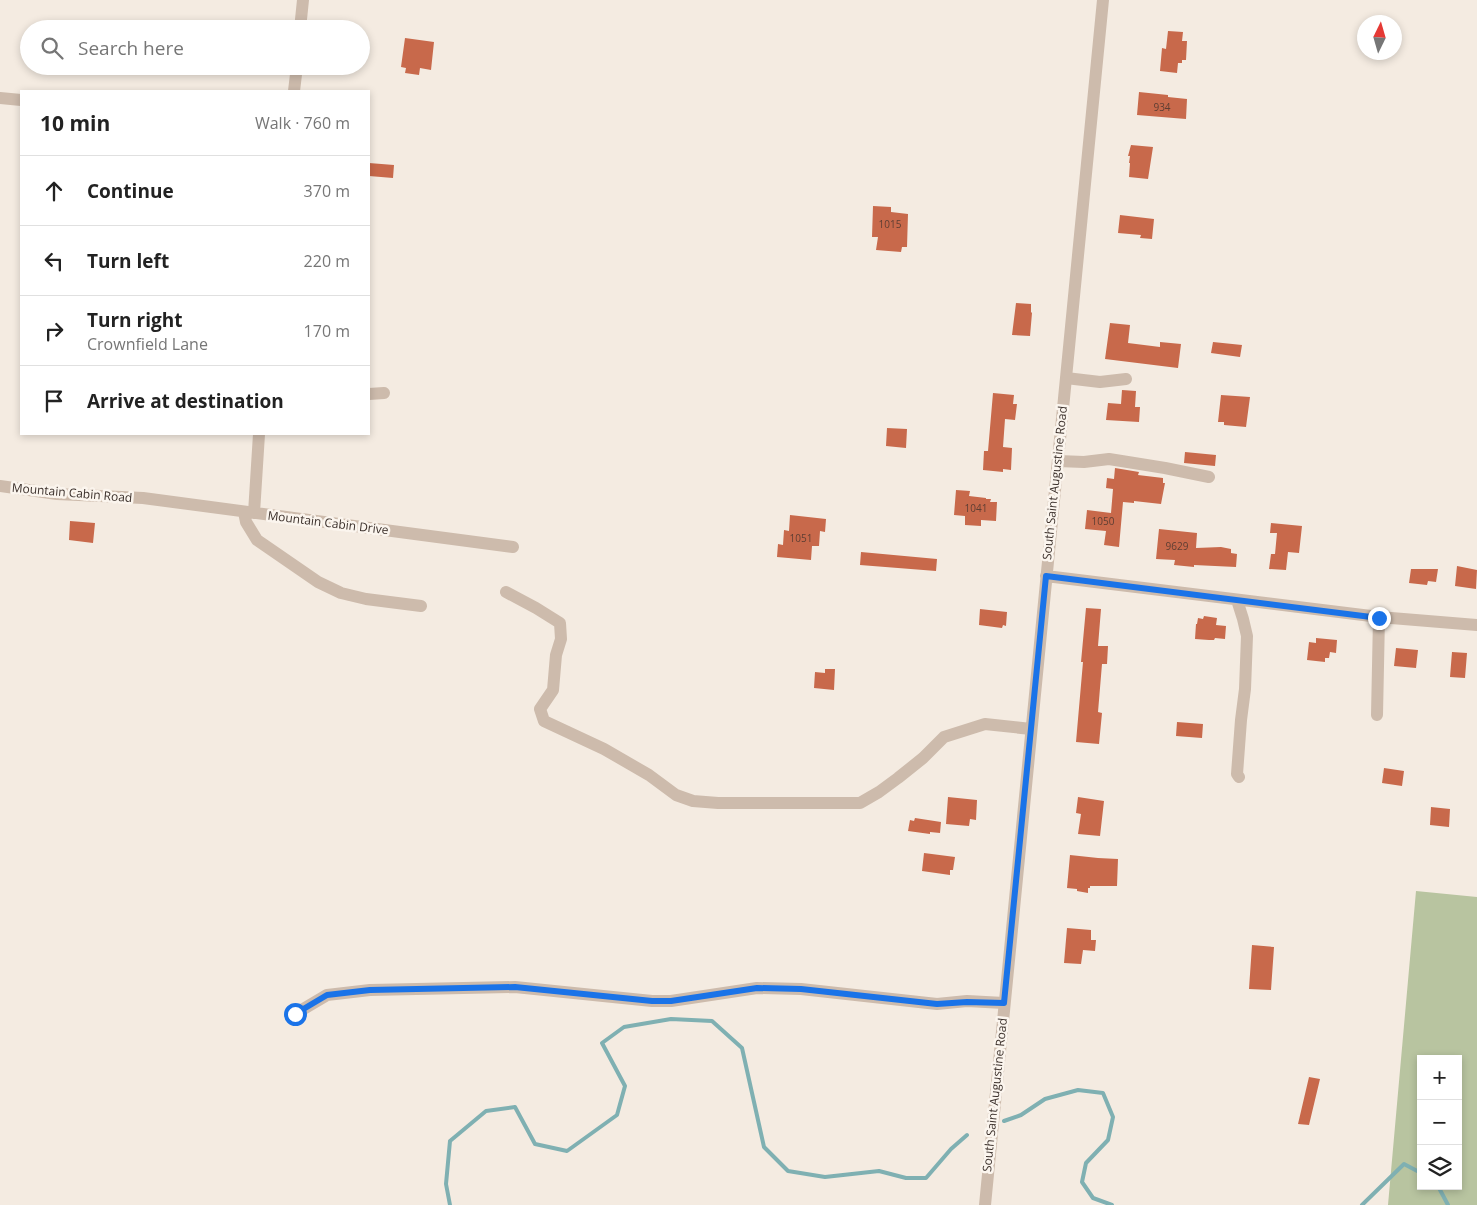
<!DOCTYPE html>
<html lang="en">
<head>
<meta charset="utf-8">
<style>
	body { margin:0; font-family:"Open Sans",sans-serif; background:#f2f2f2; color:#222 }
	.controls { position:absolute; right:15px; bottom:15px; display:grid; overflow:hidden; border-radius:0px; box-shadow:0 2px 8px #0003 }
	.controls button { width:45px; height:45px; display:grid; place-items:center; padding:0; border:0; border-bottom:1px solid #e0e0e0; background:#fff; color:#222; font:25px sans-serif }
	.compass { position:absolute; left:1357px; top:15px; width:45px; height:45px; border-radius:50%; background:#fff; box-shadow:0 2px 8px #0003; rotate:5deg }
	.stop { position:absolute; width:15px; height:15px; margin:-11px; border:4px solid #1a73e8; border-radius:50%; background:#fff }
	.stop.end { background:#1a73e8; border-color:#fff; box-shadow:0 1px 5px #0008 }
	.list { margin:0; padding:0; list-style:none }
	h2 { display:flex; justify-content:space-between; align-items:center; height:65px; margin:0; padding:0 20px; font-size:21px }
	h2 small { font-size:16px; font-weight:400; color:#767676 }
	.list li { display:grid; grid-template-columns:32px 1fr auto; gap:15px; align-items:center; box-sizing:border-box; height:70px; padding:0 20px; border-top:1px solid #e0e0e0 }
	.list b { display:block; font-size:19px; white-space:nowrap }
	.list p { margin:0; font-size:16px; white-space:nowrap; color:#767676 }
	.list em { font-size:16px; font-style:normal; color:#767676 }
	.icon { flex:none; width:28px; height:28px; fill:none; stroke:currentColor; stroke-width:2; stroke-linecap:round; stroke-linejoin:round }
	.map { position:relative; flex:none; width:1477px; height:1205px; overflow:hidden }
	.search { position:absolute; background:#fff; box-shadow:0 2px 8px #0003; left:20px; top:20px; width:350px; height:55px; display:flex; align-items:center; gap:12px; box-sizing:border-box; padding:0 18px; border-radius:28px; color:#767676; font-size:19px }
	.panel { position:absolute; background:#fff; box-shadow:0 2px 8px #0003; left:20px; top:90px; width:350px; height:345px; border-radius:0px }
	.map>svg:first-child { display:block }
	.green { fill:#b8c4a0; fill-rule:evenodd }
	.lines { fill:none; stroke-linecap:round; stroke-linejoin:round }
	.stream { stroke:#7fb0b2; stroke-width:4 }
	.building { fill:#c8694b }
	.minor { stroke:#cdbbac; stroke-width:12 }
	.route { stroke:#1a73e8; stroke-width:6 }
	.labels { text-anchor:middle; stroke-width:5; stroke-linejoin:round; paint-order:stroke }
	.number-label { font-size:10px; fill:#5e3e33 }
	.street-label { font-size:12px; fill:#3b302b; stroke:#fbf5ee }
</style>
</head>
<body>
<div class="map">
<svg width="1477" height="1205" viewBox="0 0 1477 1205">
	<rect width="100%" height="100%" fill="#f4ebe1"/>
	<!-- green -->
	<path class="green" d="M1416,891L1477,897V1205H1388ZM1421,1059H1458V1186H1421Z"/>
	<g class="lines">
		<!-- stream -->
		<path class="stream" d="M1004,1121L1021,1115L1045,1099L1078,1090L1103,1093L1113,1117L1108,1140L1086,1163L1082,1182L1093,1198L1112,1205
			M1438,1186L1448,1205
			M450,1205L446,1184L450,1141L486,1111L515,1107L535,1144L567,1151L617,1115L625,1086L602,1043L624,1027L671,1019L712,1021L742,1048L764,1147L788,1171L825,1177L879,1171L906,1178H926L951,1149L967,1135
			M1362,1205L1404,1164L1421,1173"/>
	</g>
	<!-- building -->
	<path class="building" d="M1168,31L1183,32L1182,41H1187L1186,60H1182V63H1178L1177,73L1160,71L1162,48L1166,49Z
		M405,38L434,42L431,70L420,68L419,75L405,73L406,68L401,67Z
		M1139,92L1168,95V97L1187,99L1186,119L1137,115Z
		M1131,145L1153,147L1148,179L1129,177L1130,163H1129L1130,156H1128Z
		M369,163L394,165L393,178L369,176Z
		M873,206L891,207V212L908,214L907,247H902L901,252L876,250L878,237H872Z
		M1120,215L1154,219L1152,239L1140,238L1141,235L1118,233Z
		M1016,303L1031,304V312L1032,313L1030,336L1012,335Z
		M1110,323L1130,325L1128,343L1160,347V342L1181,344L1178,368L1105,359Z
		M1213,342L1242,345L1240,357L1211,353Z
		M1122,390L1136,391L1135,407H1140L1139,422L1106,420L1108,403L1121,404Z
		M993,393L1014,395L1013,404H1017L1015,420L1005,419L1003,447L1012,448L1011,470L1003,469V472L983,470L984,451H988Z
		M1221,395L1250,397L1246,427L1224,425V422H1218Z
		M887,428L907,429L906,448L886,446Z
		M1185,452L1216,455L1215,466L1184,463Z
		M1115,468L1139,472L1138,475L1163,478V483H1165L1161,504L1134,501V503L1123,502L1119,547L1104,545L1106,531L1085,529L1087,510L1111,513L1113,489L1106,488L1107,478L1114,479Z
		M956,490L970,491L969,496L986,498V499H991L990,502H997L996,521L981,520V526L965,525V516L954,515Z
		M790,515L826,519L825,532L820,531L819,546H812L811,560L777,557L778,544L783,545L784,530L789,531Z
		M70,521L95,523L93,543L69,540Z
		M1271,523L1302,526L1299,553L1288,552L1286,570L1269,569L1271,554H1275L1277,533H1270Z
		M1159,529L1197,533L1196,548L1221,547L1231,549V553L1237,554L1236,567L1194,565V567L1174,565L1175,560L1156,559Z
		M861,552L937,559L936,571L860,565Z
		M1457,566L1477,570L1476,589L1455,586Z
		M1411,569H1438L1436,582L1428,581L1427,585L1409,583Z
		M1086,608L1101,609L1098,646H1108L1107,664H1102L1098,712L1102,713L1099,744L1076,742L1083,662H1081Z
		M980,609L1007,612L1006,626L1003,625L1002,628L979,625Z
		M1204,616L1217,618L1216,625L1226,626L1225,639L1215,638L1214,640H1209L1195,639L1196,624H1197L1198,618L1203,619Z
		M1316,638L1337,640L1336,653L1330,652L1329,658H1325V662L1307,660L1309,642L1316,643Z
		M1396,648L1418,650L1416,668L1394,666Z
		M1452,652L1467,653L1465,678L1450,677Z
		M825,669H835L834,690L814,688L815,672L825,673Z
		M1177,722L1203,724L1202,738L1176,736Z
		M1384,768L1404,771L1402,786L1382,783Z
		M948,797L977,800L976,820L970,819L969,826L946,824Z
		M1078,797L1104,801L1100,836L1078,834L1081,814L1076,813Z
		M1431,807L1450,809L1449,827L1430,825Z
		M915,818L941,822L940,833L930,832V834L908,831L910,820L914,821Z
		M924,853L955,857L953,870H950V875L922,871Z
		M1070,855L1098,858L1118,859L1117,886H1090V888H1088V893L1077,891V889L1067,888Z
		M1067,928L1091,930V940H1096L1095,951L1083,950L1081,964L1064,963Z
		M1252,945L1274,947L1271,990L1249,989Z
		M1309,1077L1320,1079L1309,1125L1298,1124Z"/>
	<g class="lines">
		<!-- minor -->
		<path class="minor" d="M300,29L303,0
			M294,91L297,66
			M0,98L21,100
			M1066,378L1100,382L1126,379
			M369,394L384,393
			M1058,461L1084,462L1109,459L1165,468L1209,477
			M0,486L57,494L143,498L513,547
			M244,512L246,522L257,540L318,582L341,593L366,599L421,606
			M254,513L259,434
			M1046,576L1379,617L1477,625
			M506,592L536,608L560,623L561,639L556,655L553,690L540,709L544,721L604,749L649,775L676,795L693,801L718,803H860L879,792L898,778L923,758L944,737L985,724L1031,729
			M1237,600L1243,619L1247,636L1245,689L1241,720L1237,774L1239,777
			M1377,715L1379,617
			M295,1014L327,995L370,990L515,987L652,1001H671L757,988L801,989L937,1004L967,1001L1004,1003
			M985,1205L1103,0"/>
	</g>
	<g class="lines">
		<!-- route -->
		<path class="route" d="M295,1014L327,995L370,990L515,987L652,1001H671L757,988L801,989L937,1004L967,1002L1004,1003L1046,576L1379,618"/>
	</g>
	<g class="labels">
		<!-- number labels -->
		<g class="number-label">
			<text x="1162" y="111">934</text>
			<text x="890" y="228">1015</text>
			<text x="976" y="512">1041</text>
			<text x="1103" y="525">1050</text>
			<text x="801" y="542">1051</text>
			<text x="1177" y="550">9629</text>
		</g>
		<!-- street labels -->
		<g class="street-label">
			<text transform="translate(1055 483) rotate(-84)" y="4">South Saint Augustine Road</text>
			<text transform="translate(72 493) rotate(5)" y="4">Mountain Cabin Road</text>
			<text transform="translate(328 523) rotate(7)" y="4">Mountain Cabin Drive</text>
			<text transform="translate(995 1095) rotate(-84)" y="4">South Saint Augustine Road</text>
		</g>
	</g>
</svg>
<div class="controls">
<button>+</button>
<button>−</button>
<button><svg class="icon" aria-label="layers" viewBox="0 0 24 24"><path d="M12 4l9 5-9 5-9-5zM3 14l9 5 9-5"/></svg></button>
</div>
<svg class="compass" viewBox="-18 -18 36 36"><path d="M0-13l5 13h-10z" fill="#e53935"/><path d="M0 13l5-13h-10z" fill="#767676"/></svg>
<div class="stop" style="left:295px;top:1014px"></div>
<div class="stop end" style="left:1379px;top:618px"></div>
<div class="search"><svg class="icon" aria-label="search" viewBox="0 0 24 24"><circle cx="10" cy="10" r="6"/><path d="M15 15l6 6"/></svg>Search here</div>
<section class="panel">
<h2>10 min<small>Walk · 760 m</small></h2>
<ul class="list">
<li><svg class="icon" aria-label="ahead" viewBox="0 0 24 24"><path d="M12 20V5M6 11l6-6 6 6"/></svg><div><b>Continue</b></div><em>370 m</em></li>
<li><svg class="icon" aria-label="left" viewBox="0 0 24 24"><path d="M17 20v-9H6M10 6l-5 5 5 5"/></svg><div><b>Turn left</b></div><em>220 m</em></li>
<li><svg class="icon" aria-label="right" viewBox="0 0 24 24"><path d="M7 20v-9h11M14 6l5 5-5 5"/></svg><div><b>Turn right</b><p>Crownfield Lane</p></div><em>170 m</em></li>
<li><svg class="icon" aria-label="arrive" viewBox="0 0 24 24"><path d="M6 21V4h12l-3 4 3 4H6"/></svg><div><b>Arrive at destination</b></div></li>
</ul>
</section>
</div>
</body>
</html>
